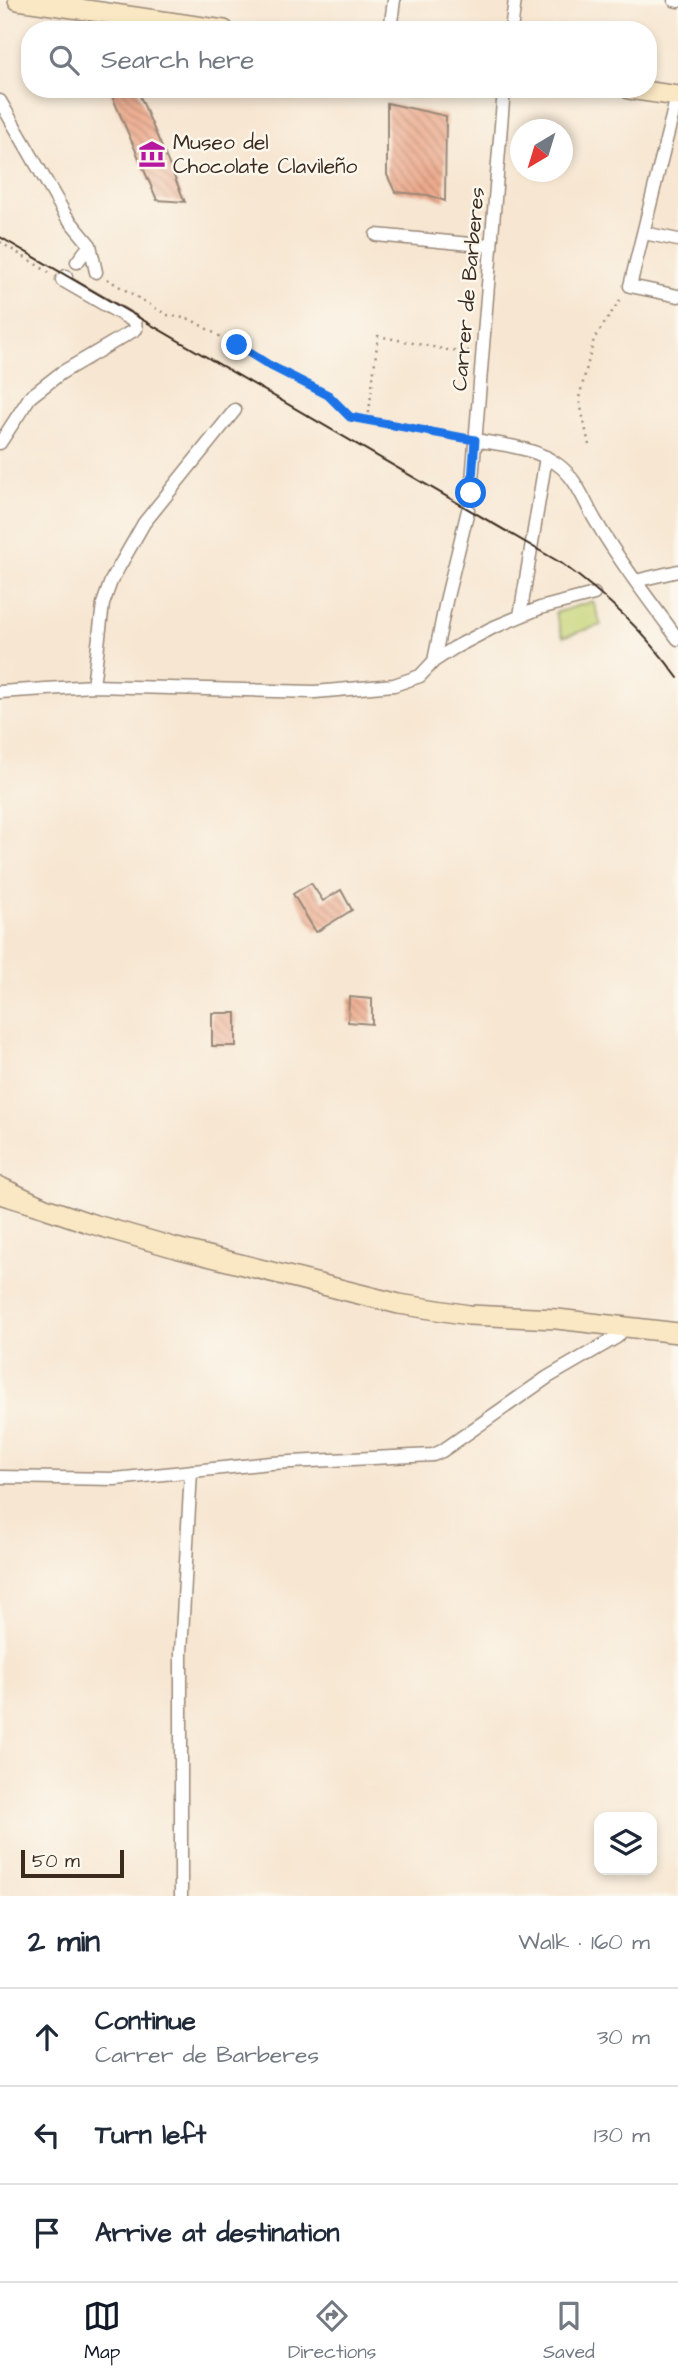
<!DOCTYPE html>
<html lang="en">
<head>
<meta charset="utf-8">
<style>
	body { margin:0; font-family:"Architects Daughter",sans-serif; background:#f2f2f3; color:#1f2937 }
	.controls { position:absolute; right:21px; bottom:21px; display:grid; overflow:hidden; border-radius:14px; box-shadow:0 4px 10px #0003 }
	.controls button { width:63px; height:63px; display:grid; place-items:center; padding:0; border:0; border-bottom:2px solid #e0e1e3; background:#fff; color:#1f2937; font:35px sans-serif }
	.compass { position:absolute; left:510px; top:119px; width:63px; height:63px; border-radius:50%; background:#fff; box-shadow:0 4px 10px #0003; rotate:218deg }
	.scale { position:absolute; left:21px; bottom:18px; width:103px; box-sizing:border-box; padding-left:7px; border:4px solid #3b2a1e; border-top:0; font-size:19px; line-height:24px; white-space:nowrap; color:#3b2a1e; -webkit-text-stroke:5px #fbf7ec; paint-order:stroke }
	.stop { position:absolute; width:21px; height:21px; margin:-16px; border:5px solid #1a73e8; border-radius:50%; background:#fff }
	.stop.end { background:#1a73e8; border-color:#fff; box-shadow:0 2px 7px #0008 }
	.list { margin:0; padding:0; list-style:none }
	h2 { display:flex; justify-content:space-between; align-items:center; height:91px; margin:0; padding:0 28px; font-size:30px }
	h2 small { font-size:23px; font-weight:400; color:#747a83 }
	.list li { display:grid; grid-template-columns:46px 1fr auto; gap:21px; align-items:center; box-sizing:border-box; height:98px; padding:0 28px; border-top:2px solid #e0e1e3 }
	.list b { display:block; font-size:26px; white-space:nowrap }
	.list p { margin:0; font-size:23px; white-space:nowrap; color:#747a83 }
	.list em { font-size:23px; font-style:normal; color:#747a83 }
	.icon { flex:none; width:38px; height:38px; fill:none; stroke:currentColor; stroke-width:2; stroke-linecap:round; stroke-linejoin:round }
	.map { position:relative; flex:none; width:678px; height:1896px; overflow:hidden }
	.search { position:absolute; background:#fff; box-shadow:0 4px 10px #0003; left:21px; right:21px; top:21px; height:77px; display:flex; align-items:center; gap:18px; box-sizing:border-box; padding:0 24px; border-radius:28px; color:#747a83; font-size:26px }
	.sheet { height:385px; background:#fff }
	nav { display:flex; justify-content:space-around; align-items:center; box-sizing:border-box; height:98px; border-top:2px solid #e0e1e3; background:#fff; font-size:19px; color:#747a83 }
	nav a { display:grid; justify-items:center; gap:4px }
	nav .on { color:#111827 }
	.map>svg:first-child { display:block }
	.green { fill:#c5d374; stroke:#807e49; stroke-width:2 }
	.building { fill:url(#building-back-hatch) }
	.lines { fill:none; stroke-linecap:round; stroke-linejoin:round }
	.minor-casing { stroke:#998878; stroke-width:15 }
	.secondary-casing { stroke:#998878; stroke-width:22 }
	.path { stroke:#998878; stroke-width:2.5; stroke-dasharray:2 5; stroke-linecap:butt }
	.minor { stroke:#fff; stroke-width:12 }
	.secondary { stroke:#fae7c3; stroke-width:19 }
	.tram { stroke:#3b2a1e; stroke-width:2 }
	.route { stroke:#1a73e8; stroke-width:9 }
	.labels { text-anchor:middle; stroke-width:5; stroke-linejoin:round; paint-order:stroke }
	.poi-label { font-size:21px; fill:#3b2a1e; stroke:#fbf7ec; text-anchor:start }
	.street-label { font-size:21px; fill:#3b2a1e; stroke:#fbf7ec }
</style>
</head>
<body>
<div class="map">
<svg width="678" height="1896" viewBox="0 0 678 1896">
	<defs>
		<pattern id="building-back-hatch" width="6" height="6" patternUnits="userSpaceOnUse" patternTransform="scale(1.75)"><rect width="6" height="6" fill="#ecaa8d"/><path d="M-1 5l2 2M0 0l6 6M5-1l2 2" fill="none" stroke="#c08b73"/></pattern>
	</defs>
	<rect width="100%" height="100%" fill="#fbf7ec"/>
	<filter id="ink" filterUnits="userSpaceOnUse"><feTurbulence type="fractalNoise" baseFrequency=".0143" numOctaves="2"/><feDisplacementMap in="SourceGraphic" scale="14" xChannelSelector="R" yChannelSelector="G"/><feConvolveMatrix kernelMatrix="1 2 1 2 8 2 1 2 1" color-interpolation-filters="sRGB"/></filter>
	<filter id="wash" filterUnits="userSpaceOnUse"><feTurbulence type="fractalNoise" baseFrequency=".00686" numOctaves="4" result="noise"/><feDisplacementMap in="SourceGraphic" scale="28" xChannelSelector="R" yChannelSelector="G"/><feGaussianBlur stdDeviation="1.57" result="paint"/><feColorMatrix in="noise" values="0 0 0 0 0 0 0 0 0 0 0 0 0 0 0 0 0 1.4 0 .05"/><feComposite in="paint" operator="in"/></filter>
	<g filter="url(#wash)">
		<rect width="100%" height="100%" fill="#f7e6d1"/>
		<!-- green -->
		<path class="green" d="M593,601L601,625L563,637L555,613Z"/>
		<g id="blocks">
			<!-- building -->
			<path class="building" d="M109,89H137L185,202L157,200Z
				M387,103L446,116L445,201L428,195L395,192L387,175Z
				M311,883L323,901L341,890L352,910L316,932L293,894Z
				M349,997L372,999V1024L348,1022Z
				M212,1013H236V1046H212Z"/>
		</g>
	</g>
	<g filter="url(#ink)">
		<use href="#blocks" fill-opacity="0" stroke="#998878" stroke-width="2"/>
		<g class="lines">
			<defs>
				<path id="minor" d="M674,0L678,1
					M390,30L394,0
					M511,30L515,0
					M677,96L630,286L678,296
					M0,101L66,216L90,245L96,272
					M644,233L678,240
					M376,235L491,246
					M77,262L90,245
					M475,440C503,445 533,447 557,464C576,477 584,501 595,520C620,562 649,600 678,639
					M0,443L30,397L61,373L136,329L135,322L62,280L66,276
					M471,493L504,89
					M635,581L678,571
					M520,616L546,457
					M434,661L446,601L468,510
					M93,686L103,604L111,581L144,523L235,410
					M0,692L93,686L315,692L394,685L420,676L434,661L454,648L492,628L540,608L594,594
					M0,1477L115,1479L271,1463L433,1455L442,1451L548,1377L617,1337L625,1327
					M181,1896V1653L191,1471"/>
				<path id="secondary" d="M18,0L224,30
					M629,89L678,96
					M0,1187L45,1208L0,1194
					M45,1208L89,1223L176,1248L399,1304L469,1315L557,1319L678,1333"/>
			</defs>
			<!-- minor casing -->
			<use href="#minor" class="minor-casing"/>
			<!-- secondary casing -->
			<use href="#secondary" class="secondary-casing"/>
			<!-- path -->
			<path class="path" d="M0,242L50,273
				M107,279L167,315L190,319L269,365L328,395L350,417L463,437
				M368,420L378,336L453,351H471
				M589,445L579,398L594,339L622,297"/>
			<!-- minor -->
			<use href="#minor" class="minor"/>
			<!-- secondary -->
			<use href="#secondary" class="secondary"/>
			<!-- tram -->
			<path class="tram" d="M0,237L561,563C607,596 645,632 678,678"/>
		</g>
	</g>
	<g class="lines" filter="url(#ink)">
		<!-- route -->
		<path class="route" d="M237,345L269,365L328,395L350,417L475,440L471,493"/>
	</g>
	<!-- icons -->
	<defs>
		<symbol id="museum-bare" viewBox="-9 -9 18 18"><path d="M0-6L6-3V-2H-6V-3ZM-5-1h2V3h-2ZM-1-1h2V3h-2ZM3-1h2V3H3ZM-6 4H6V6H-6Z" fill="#b5179e" stroke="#fbf7ec" stroke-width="2.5" paint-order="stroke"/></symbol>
	</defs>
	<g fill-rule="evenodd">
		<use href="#museum-bare" x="133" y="135" width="38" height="38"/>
	</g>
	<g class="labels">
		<!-- poi labels -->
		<g class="poi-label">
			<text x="173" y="149">Museo del<tspan x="173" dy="24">Chocolate Clavileño</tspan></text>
		</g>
		<!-- street labels -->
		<g class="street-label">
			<text transform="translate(468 289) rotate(-85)" y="7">Carrer de Barberes</text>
		</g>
	</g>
</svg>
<div class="controls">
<button><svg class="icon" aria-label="layers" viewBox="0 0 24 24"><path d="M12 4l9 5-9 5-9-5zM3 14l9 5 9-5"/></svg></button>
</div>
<svg class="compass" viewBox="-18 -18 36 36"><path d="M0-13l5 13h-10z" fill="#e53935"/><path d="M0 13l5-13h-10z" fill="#747a83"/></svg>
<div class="scale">50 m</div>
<div class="stop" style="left:471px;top:493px"></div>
<div class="stop end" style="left:237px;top:345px"></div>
<div class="search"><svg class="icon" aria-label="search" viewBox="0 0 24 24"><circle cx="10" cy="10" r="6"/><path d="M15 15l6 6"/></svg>Search here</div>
</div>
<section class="sheet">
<h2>2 min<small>Walk · 160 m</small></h2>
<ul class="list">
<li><svg class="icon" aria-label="ahead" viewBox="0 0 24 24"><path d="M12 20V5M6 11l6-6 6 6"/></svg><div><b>Continue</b><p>Carrer de Barberes</p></div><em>30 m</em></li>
<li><svg class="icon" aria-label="left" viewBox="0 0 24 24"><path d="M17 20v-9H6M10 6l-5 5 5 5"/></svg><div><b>Turn left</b></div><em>130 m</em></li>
<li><svg class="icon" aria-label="arrive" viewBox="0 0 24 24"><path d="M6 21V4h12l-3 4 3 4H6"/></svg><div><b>Arrive at destination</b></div></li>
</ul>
</section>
<nav>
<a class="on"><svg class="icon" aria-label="map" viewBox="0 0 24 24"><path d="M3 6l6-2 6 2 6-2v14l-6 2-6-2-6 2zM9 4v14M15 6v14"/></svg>Map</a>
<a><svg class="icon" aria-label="directions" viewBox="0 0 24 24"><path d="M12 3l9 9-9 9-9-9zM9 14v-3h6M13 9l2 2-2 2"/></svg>Directions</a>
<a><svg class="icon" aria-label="saved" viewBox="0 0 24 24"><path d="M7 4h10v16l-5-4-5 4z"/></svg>Saved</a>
</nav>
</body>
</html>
